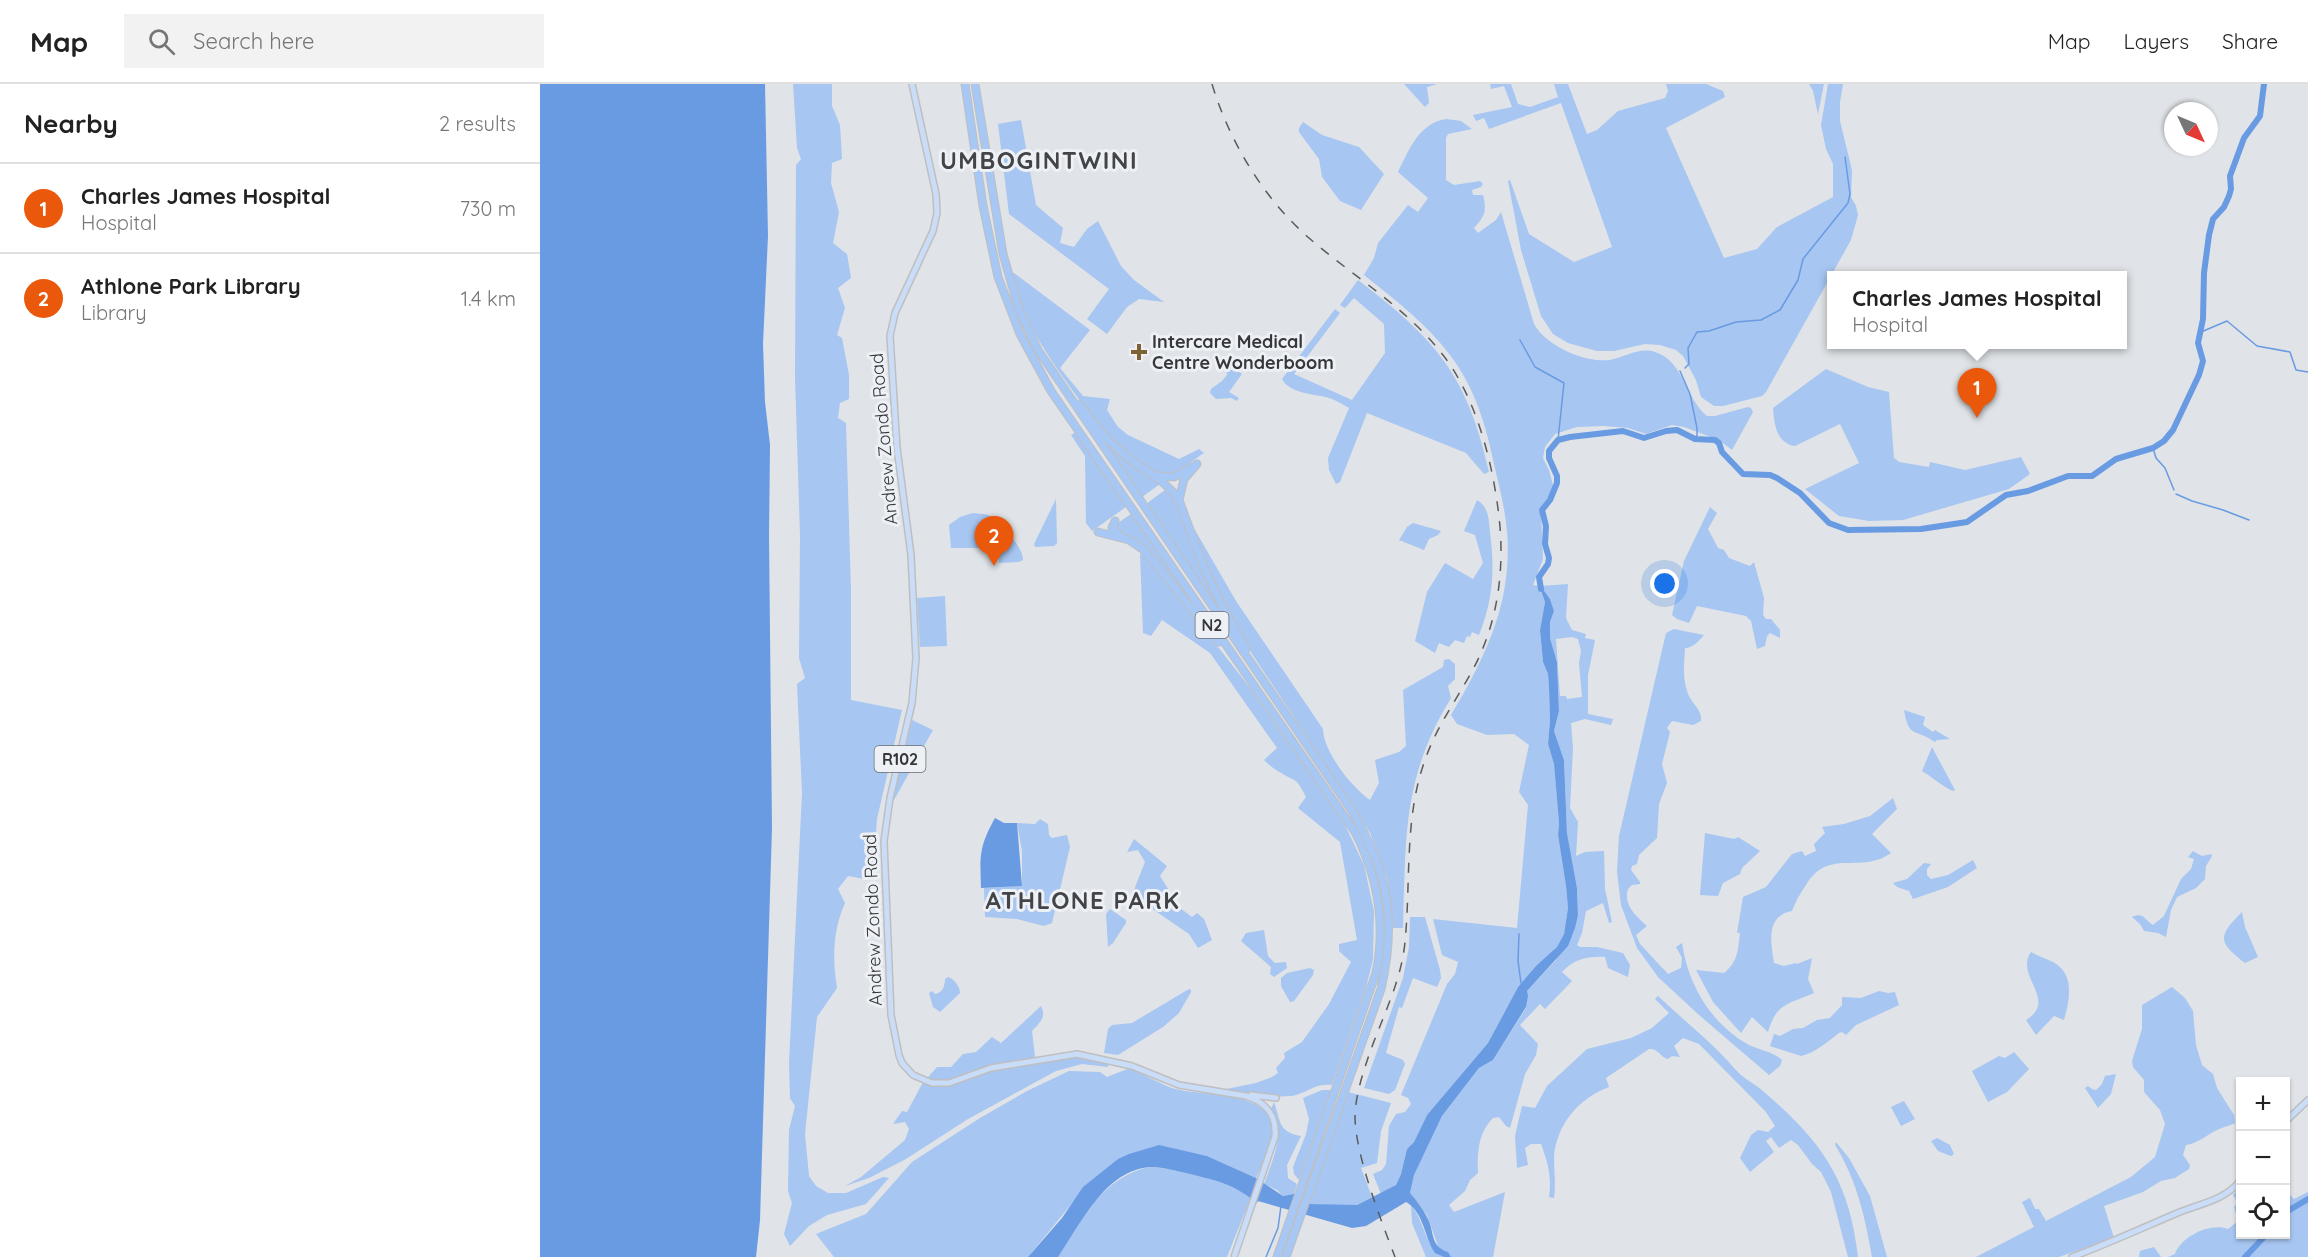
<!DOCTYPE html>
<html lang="en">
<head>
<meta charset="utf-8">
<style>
	body { margin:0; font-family:Quicksand,sans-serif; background:#f2f2f2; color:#222 }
	.controls { position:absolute; right:18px; bottom:18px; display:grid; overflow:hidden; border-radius:0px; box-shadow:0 2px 4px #0004 }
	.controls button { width:54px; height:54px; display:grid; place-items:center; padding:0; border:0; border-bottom:2px solid #e0e0e0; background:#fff; color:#222; font:30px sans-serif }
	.compass { position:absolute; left:1624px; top:18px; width:54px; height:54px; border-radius:50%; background:#fff; box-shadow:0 2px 4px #0004; rotate:134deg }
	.you { position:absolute; left:1125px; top:500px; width:21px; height:21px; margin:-15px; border:4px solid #fff; border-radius:50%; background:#1a73e8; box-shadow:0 0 0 9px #1a73e833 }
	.badge { display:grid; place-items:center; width:39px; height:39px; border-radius:50%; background:#ea580c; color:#fff; font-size:20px; font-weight:700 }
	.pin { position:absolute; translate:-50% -50px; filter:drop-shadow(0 2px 3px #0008) }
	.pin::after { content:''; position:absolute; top:32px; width:21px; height:18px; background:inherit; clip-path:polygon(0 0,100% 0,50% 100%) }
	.popup { position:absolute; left:1287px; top:187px; width:300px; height:78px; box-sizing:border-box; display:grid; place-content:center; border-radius:0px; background:#fff; filter:drop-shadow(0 2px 4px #0005); font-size:20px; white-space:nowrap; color:#767676 }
	.popup b { font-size:22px; color:#222 }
	.popup::after { content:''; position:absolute; left:50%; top:100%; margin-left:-12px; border:12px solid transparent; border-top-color:#fff }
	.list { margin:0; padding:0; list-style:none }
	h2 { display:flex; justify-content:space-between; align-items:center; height:78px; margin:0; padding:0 24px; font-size:26px }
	h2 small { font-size:20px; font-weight:400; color:#767676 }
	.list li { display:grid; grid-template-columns:39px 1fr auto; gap:18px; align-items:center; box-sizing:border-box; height:90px; padding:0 24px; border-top:2px solid #e0e0e0 }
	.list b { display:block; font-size:22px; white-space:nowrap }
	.list p { margin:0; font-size:20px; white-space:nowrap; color:#767676 }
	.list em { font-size:20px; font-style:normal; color:#767676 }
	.icon { flex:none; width:33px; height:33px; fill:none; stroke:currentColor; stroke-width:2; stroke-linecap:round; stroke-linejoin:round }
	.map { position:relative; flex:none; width:1768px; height:1173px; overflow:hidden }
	header { display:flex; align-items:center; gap:36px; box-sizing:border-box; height:84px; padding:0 30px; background:#fff; border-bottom:2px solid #e0e0e0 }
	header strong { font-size:28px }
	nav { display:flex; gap:33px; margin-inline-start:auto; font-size:21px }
	.search { width:420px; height:54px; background:#f2f2f2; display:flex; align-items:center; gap:15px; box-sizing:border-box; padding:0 21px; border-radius:0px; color:#767676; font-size:22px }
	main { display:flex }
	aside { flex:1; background:#fff }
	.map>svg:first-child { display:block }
	.green { fill:#a7c6f1; fill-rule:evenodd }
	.water { fill:#699be3 }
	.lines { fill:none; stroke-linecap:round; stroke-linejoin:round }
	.stream { stroke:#699be3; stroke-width:1.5 }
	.river { stroke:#699be3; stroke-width:6 }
	.major-casing { stroke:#bfbfc0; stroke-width:8 }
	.highway-casing { stroke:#bfbfc0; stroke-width:9 }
	.major { stroke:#caddf8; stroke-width:5 }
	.highway { stroke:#a7c7f4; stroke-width:7 }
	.rail { stroke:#5a5b5d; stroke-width:1.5; stroke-dasharray:10 10; stroke-linecap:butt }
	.poi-dot { fill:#7d6033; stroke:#edf0f5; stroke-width:2 }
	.labels { text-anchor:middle; stroke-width:6; stroke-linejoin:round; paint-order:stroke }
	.shield { fill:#edf0f5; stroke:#6d6e71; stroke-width:1.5 }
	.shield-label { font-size:16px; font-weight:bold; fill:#363739 }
	.poi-label { font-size:18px; font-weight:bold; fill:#363739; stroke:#edf0f5; text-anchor:start }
	.street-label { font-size:18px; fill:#363739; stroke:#edf0f5 }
	.district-label { font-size:24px; font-weight:bold; letter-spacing:1.5px; fill:#424448; stroke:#edf0f5 }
</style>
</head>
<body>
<header>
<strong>Map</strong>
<div class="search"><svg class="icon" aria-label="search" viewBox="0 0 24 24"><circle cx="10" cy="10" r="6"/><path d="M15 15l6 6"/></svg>Search here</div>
<nav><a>Map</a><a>Layers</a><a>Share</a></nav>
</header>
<main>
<aside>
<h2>Nearby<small>2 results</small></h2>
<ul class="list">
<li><span class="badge">1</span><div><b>Charles James Hospital</b><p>Hospital</p></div><em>730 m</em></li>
<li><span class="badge">2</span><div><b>Athlone Park Library</b><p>Library</p></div><em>1.4 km</em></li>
</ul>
</aside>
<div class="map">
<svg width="1768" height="1173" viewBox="0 0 1768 1173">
	<rect width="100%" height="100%" fill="#e0e3e7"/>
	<!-- green -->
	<path class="green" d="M253,0H292V22L300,41L302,75L292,79L291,99L299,128L293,159L307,170L311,194L298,204L305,224L297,251L302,254L309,291V315L300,319L298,334L306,339L311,507V616L362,626L337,735L333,787L324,795L308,792L298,805L305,819C293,846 292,874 297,904L277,933L265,1050L269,1092L276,1102L288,1109H306L343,1093L349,1094L326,1120L287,1131L269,1142L250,1162L244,1150L252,1119L248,1107L249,1046L255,1022L250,1014L249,979L262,709L257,600L265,594L259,574L260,451L255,293L256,81L261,75L257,64Z
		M864,0H897L887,3L889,19L885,23Z
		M950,0H971L978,20L990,23L1018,13L1014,0H1028L1047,50L1057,46L1078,27L1125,14L1128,7L1126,0H1166L1183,7L1185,13L1126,44L1184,174L1217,165L1237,143L1293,113V80L1286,65L1281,41L1288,0H1303L1300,18V37L1312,86L1311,113L1316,122L1318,131L1311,156L1226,308L1222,312L1183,322H1174L1161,313L1156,296L1143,272L1136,266L1120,261L1105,260L1074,267H1057L1028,259L1013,250L1001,232L981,166L968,97L970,96L989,150L1034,178L1072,163L1021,19L949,45L944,34L936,37L933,31L972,23L964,2L951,5Z
		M1269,0H1284L1278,30L1273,7Z
		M906,35L921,37L932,45L908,50L906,54V96L914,101L940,97L943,100L941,103L932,106L933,111H943C947,127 945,132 934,144L938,149L956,136L961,128L994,240C1007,263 1046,279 1070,276C1086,273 1099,263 1115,268C1144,277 1145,314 1167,332H1175L1208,323L1211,324L1213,328L1192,366L1179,356L1144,343L1132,341L1106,350L1088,344L1064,342L1037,343L1015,350L1005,363L1003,374L1009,386L1013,401L1009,414L1001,426L1003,475L993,501L999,502L1005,518L1000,546L1003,578L1008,590L1009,604L1010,637L1008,660L1014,680L1019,739L1018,751L1026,802L1028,824L1024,850L1017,863L978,903L948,959L887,1031L874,1058L867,1065L861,1090L856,1101L841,1110L833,1090L842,1086L846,1080L849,1042L856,1030L865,1028L871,1020L868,1014L861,1011L907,900L915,890L918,878L902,871L893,835L977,844L988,721L979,708L989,661L974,650L947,651L917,640L911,631C946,572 973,517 967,447C965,424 959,402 954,380C946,341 935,304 910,271C886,239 855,216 824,191L834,174L838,159L868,121L878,128L888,114L858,88C869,66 879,39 906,35Z
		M481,36L496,121L523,144L520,159L534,163L547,145L558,137L581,182L594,196L624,218L599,215L587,223L567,250L547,235L569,205L469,130L458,40Z
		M763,38L782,51L819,63L844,90L821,126L800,117L782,93L779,75L759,48V44Z
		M470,189H474L550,246L520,284L543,312L570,315L567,326L578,343L588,351L639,375L659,365L664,369C654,375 641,389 629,391C590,397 511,279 494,248C484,229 476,209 470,189Z
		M818,196C896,256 927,290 949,388L944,390L926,369L827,329L800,398L796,400L789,386L788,374L809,324C802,320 794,315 786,313C773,310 749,309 742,295L795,225L800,229L754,290L812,316L845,269L844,240L814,214L805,224L800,221Z
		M685,278L702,290L689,308L699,314L697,317L691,314L676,315L670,309L671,305L682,297L687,291Z
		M1286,285L1328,303L1349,308L1354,374L1359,378L1389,383L1390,378L1425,386L1481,373L1490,390L1469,405L1363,436L1329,437L1299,432L1265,405L1319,379L1300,340L1255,362C1236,359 1234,339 1233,324Z
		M555,344L583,374L620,400L602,413Z
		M536,348L586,423L552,447L546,439L545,372L531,351Z
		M625,406L631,408L683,533L606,420Z
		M516,415L517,459L514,462L495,463L494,460Z
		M937,416C949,423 949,437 950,449C955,485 953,517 939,551L932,548L930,553L927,552L924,559L915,556L909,563L899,559L895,569L875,557L887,508L905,479L933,495L943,479L935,451L924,447Z
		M1170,423L1177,429L1168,445L1178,464L1184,466L1189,474L1210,482L1214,478L1224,514L1223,531L1226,535H1231L1240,546V554L1230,549L1227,552L1225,562L1217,565L1211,537L1206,532L1157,522L1149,539L1137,535L1132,531L1144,477Z
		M433,429C438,430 443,429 448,431C459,436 484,464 483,476L479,478L459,479L458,464H411L409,441L420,433Z
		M591,430L657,524L609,468L576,446L575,441Z
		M873,439L901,447L898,451L889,455L884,466L859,456L867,443Z
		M655,446L696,517L783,645C783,667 812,704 830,716L839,699L835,676L859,668L866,662L863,606L903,583L904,576L909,575L915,580V595L908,602L911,614C862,694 866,754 863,844H853L847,795L830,749L697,547L680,512L652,447Z
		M600,469L612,479L711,605L804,739L824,781L834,827L833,875L826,904L792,1001C777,999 769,1007 756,1011C744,1015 698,1010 686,1005L716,999L732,993L738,989L736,984L745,974L744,969L762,958L789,920L811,878L799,867V860L817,856L800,758L758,724L766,713C763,708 759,698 754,696C743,690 734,686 724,676L737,664L670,569L622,536L611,552L603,549Z
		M1028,500L1026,534L1032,546L1046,550L1045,554L1055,556L1048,591V630L1073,635L1071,641L1045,635L1031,639L1033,664L1030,724L1038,738L1036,772L1045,768L1064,767L1065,805L1072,838L1069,839L1063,819L1046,827L1042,849L1037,861L1040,863H1057L1083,869L1090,881L1088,893L1068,884L1065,873C1048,872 1034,875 1022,888L1032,897L1005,925L1000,920L980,941L998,960L996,971L985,990L970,1044L966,1042L959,1033L953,1034C938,1049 937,1069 938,1089L930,1096L925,1107L909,1121L914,1128L965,1108L953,1173H911L906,1167L899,1165L887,1131L870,1109L874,1090L902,1032L939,984L953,976L986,924L987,907L1016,876L1038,831L1037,804L1027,749L1024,676L1014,647L1019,627L1017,578L1010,554V538L1014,527L1010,515L1001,502ZM1032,553L1038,555L1041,567L1039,579L1042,613L1027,615L1026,612H1020L1016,555Z
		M405,512L407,562L380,563L377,514Z
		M1134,545L1164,551C1159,557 1153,564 1145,564C1144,581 1142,596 1149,612C1154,622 1162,626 1161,637L1153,641L1132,637L1127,644L1130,648L1122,680L1127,699L1119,720L1117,754L1099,771L1097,780L1092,782L1091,786L1100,798V800L1092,801L1088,805C1083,821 1096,832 1107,842L1096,851L1100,860L1128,890L1141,884L1142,874L1136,863L1142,859C1148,901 1171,940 1209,961C1219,966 1234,968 1242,976L1240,982L1229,991L1159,931L1118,893L1097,864L1081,821L1077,787L1079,752L1126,549Z
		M1364,626L1385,633L1383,641L1393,648L1395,646L1410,655L1397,656L1395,658C1375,644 1369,655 1364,626Z
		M372,636L393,646L354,716H353Z
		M1392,663L1415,706L1413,707C1401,702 1393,693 1382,687Z
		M1353,714L1357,725L1332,750L1351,769C1320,791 1289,763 1266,801C1260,810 1255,818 1252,827C1225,832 1231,859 1234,879L1244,882L1256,879L1257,880L1272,874L1268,895L1274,909C1249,920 1236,919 1228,948L1212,933L1201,949L1173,918L1156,886L1184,889C1198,878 1198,866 1200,849H1197L1203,813L1226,803L1252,770L1262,767L1265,772L1276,767L1274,760L1285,749L1282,743L1304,740L1330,732Z
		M500,735L508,740L509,751L512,754L527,751L530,763L512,839L504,842L477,835L445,833L444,804L482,802V767L477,739L495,740Z
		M1165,749L1194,755L1198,753L1220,767L1202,784L1200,790L1183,799L1178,812L1160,811Z
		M594,755L627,782L620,792L640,824L652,833L657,829L664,835L672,856L658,864L649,850L592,811L605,778L598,766L587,768Z
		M1653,767L1662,772L1671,770L1672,772L1666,782L1665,795L1656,804L1637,813L1631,826L1626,853L1618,849L1604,847L1600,840L1592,833C1603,828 1604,835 1613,841L1624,832L1641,795L1651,785L1654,775L1648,773Z
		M1433,776L1437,784L1408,803L1373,815L1369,807L1357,803L1353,799L1367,795L1384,779L1391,780L1387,785V791L1391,795L1408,791Z
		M570,825L586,836V839L573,859L568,863L566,830Z
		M1702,828L1705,843L1718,873L1705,879C1678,858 1677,853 1702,828Z
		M870,833H885L900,886L901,894L897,903L873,894L862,924L859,923L846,969L863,976L865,980L855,1006L849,1010L824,1004L863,894L869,863Z
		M724,846L728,872L735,879L746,878L747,884L734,893L730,890L731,883L701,857L706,849Z
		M1491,868C1498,872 1506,875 1513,878C1536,890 1529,918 1524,936L1514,932L1496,951L1486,936C1519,916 1474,892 1491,868Z
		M770,884L774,886L773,891L754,917L750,918L741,902V894L747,889Z
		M408,893C414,895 420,902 420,909L400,928L393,923L389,909L392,907L395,910C403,909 405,901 405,895Z
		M1632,903L1645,914L1653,927L1656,961L1662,981L1673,990L1677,1004L1694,1031L1695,1039C1689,1042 1683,1043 1677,1046C1666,1051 1659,1059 1646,1061L1643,1071L1650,1081L1649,1085L1635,1094L1621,1097L1603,1108L1564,1122L1574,1154L1519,1173H1436L1494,1143L1482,1118L1490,1114L1495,1125H1499L1506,1137L1591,1093L1615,1073L1625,1040L1620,1026L1604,1008V996L1593,983L1592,977L1602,945V921Z
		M649,905L651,906V908L639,929L623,943L578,971L564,969L568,945L572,941L592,939Z
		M1339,907L1348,909L1355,908L1359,921L1316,941L1306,951L1302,948L1299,949C1287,958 1275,969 1261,972L1230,962L1234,950L1240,952L1253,945L1263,944L1277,936L1290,934L1302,921V913L1321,914Z
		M1118,912C1140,933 1164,952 1185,974C1191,980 1195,986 1201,991C1208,997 1216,1001 1223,1007C1282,1058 1309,1095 1318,1173H1308L1291,1108L1281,1088L1272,1080L1258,1061L1251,1056L1239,1064L1231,1053L1226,1057L1234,1068L1210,1088L1200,1074L1211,1051L1218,1046L1228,1048L1235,1042L1226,1028L1159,960L1143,954L1134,962L1140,973L1132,972L1128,975C1120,973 1118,964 1109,965L1066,994L1069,1003C1039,1014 1017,1040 1014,1072C1014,1086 1016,1100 1014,1114L1009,1113C1012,1093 1008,1079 1001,1060H991L985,1064L988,1081L977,1084L975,1052L982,1022L995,1024L1007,1002L1047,965L1091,954L1112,944L1129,929L1115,915Z
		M501,922C507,934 499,939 492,947L495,973L500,979C527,972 541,972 568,979V983L542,980L516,987L428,1035L366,1075L329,1094L305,1102L321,1093L365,1056L369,1045L365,1038L353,1040L362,1027L367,1028L382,1000L397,983H411L423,970L436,968L452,953L461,959Z
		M1474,968L1489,985L1467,1008L1448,1018L1432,987L1459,972L1465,974Z
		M590,984C604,990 618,999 632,1004C662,1014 742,1003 732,1056C729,1069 721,1082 716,1094L667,1072L619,1062L533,1118L488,1173H294L276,1150L326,1130L372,1078L440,1034L487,1007L529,987L560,988L567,993Z
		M1576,990L1571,1010L1558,1024L1545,1004L1548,1002L1552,1005L1556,1006L1562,1000L1565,992Z
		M782,1006H791L759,1096L754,1090L753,1083L766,1050L769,1035L763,1014Z
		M808,1008L851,1019L841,1047L837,1079L821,1084L832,1113L817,1121L808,1122L770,1120L769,1117Z
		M1364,1017L1375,1035L1361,1042L1351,1023Z
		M734,1018C741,1038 738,1048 761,1052L747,1081L748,1094L757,1100L754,1110L743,1112L737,1106L724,1100C733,1074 746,1051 731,1025Z
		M1397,1054L1410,1061L1414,1070L1411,1072L1398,1067L1391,1057Z
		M1296,1058L1309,1074L1330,1112L1347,1173H1332C1325,1133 1317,1096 1295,1061Z
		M610,1083L630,1085L682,1097L711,1113L687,1173H516C541,1136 563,1092 610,1083Z
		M1700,1104V1150H1746V1107L1754,1115L1768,1108V1173H1628L1635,1170C1641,1152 1671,1138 1688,1145L1698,1137L1694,1123L1698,1119L1693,1111Z
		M871,1121C885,1137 885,1166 904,1173H886L872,1139Z
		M1614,1163L1621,1173H1599L1600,1167Z"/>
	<!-- water -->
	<path class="water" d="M0,0H225L228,152L223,260L225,318L230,361L229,452L232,744L220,1136L216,1173H0Z
		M998,498L1010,515L1014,527L1010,538V554L1017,578L1019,627L1014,647L1024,676L1027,749L1037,804L1038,831L1035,844L1028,862L987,907L988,912L986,923L953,976L939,984L902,1032L874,1091L870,1109C876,1116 883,1125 887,1133C895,1147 889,1162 908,1168L911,1173H904L895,1169C884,1153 884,1128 866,1118L826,1142L812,1144L718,1117L717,1119C693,1100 679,1097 650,1090C637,1087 624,1083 610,1083C565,1086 540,1141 518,1173H488L522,1134L543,1103L578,1075L589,1070L619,1061L667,1072L716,1094L743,1112L759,1109L768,1112L770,1120L817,1121L856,1101L861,1090L867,1065L874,1058L887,1031L948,959L978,903L996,882L1017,863L1024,850L1028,824L1026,802L1018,751L1019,739L1014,680L1008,660L1010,637L1009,604L1008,590L1003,578L1000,546L1005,518Z
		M455,734L464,739H477L482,802L441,804C440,771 439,763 455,734Z"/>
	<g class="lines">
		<!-- stream -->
		<path class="stream" d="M1661,248L1687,237L1717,262L1750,268L1756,286L1768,288
			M980,256L995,283L1024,299L1018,356
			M1145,284L1149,280L1148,264L1157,248L1169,247L1196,238L1221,236L1240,226L1258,196L1263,175L1308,119L1310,110L1305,73
			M1140,287L1150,310L1157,344V351L1155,355
			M1613,364L1616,374L1625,384L1634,406
			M1636,410L1652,417L1683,426L1709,436
			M979,850L978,877L981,899
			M726,1173L738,1144L741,1122
			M741,1173L750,1145"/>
		<!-- river -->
		<path class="river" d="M1001,505L999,493L1008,480L1009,474L1005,460L1006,442L1002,426L1010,416L1017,399V392L1009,374V367L1018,356L1030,353L1083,347L1104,354L1126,347L1137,346L1155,355L1175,356L1179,359L1182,368L1203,390L1230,391L1237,394L1260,409L1289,439L1308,446L1381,445L1427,438L1466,411L1488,407L1528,392H1552L1576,375L1613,364L1624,357L1633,346L1659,291L1663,277L1658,259L1663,235L1664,189L1669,151L1673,135L1684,123L1689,112L1691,105L1690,92L1704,54L1720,32L1724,0
			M1746,1128L1768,1115
			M1705,1173L1727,1150"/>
		<defs>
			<path id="major" d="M372,0L396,110L397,129L393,147L355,229L350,252L357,364L371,471L376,574L372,619L350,714L344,757L351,931L359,971L362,979L373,991L392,999H409L451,984L537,970L592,982L639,1001L706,1012C726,1018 737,1032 735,1053L694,1173
				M711,1011L736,1014
				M1746,1037L1768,1016
				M1532,1173C1567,1160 1600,1145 1635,1130C1658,1120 1684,1117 1700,1097"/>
			<path id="highway" d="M425,0L443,122L458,193L480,250L511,307L815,748C838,793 846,840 836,889L737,1173
				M435,0L463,170L479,226L498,266L812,727C848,788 857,836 841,905L746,1173
				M539,320C553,339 567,357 586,372C606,389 623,393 639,416
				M657,380L644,395L639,416L664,484L682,522L706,565
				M618,392L634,393L652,383
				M575,437L572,444L581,453
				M558,448L589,456L604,466L679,558"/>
		</defs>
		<!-- major casing -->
		<use href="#major" class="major-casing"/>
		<!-- highway casing -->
		<use href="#highway" class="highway-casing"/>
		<!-- major -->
		<use href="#major" class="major"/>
		<!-- highway -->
		<use href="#highway" class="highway"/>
		<!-- rail -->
		<path class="rail" d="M672,0C689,57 724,115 769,154C815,194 870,226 906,275C939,320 955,388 960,443C964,494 956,544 931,589C915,618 896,644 885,676C864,734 871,797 865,858C861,900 840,937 827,977C821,995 815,1015 815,1034C816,1073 841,1136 855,1173"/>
	</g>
	<!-- markers -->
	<path class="poi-dot" d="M596 259h6v6h6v6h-6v6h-6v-6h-6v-6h6z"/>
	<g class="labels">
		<!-- shield labels -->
		<g class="shield">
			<rect x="655.5" y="528" width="33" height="26" rx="4.5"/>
			<rect x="334.5" y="662" width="51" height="26" rx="4.5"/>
		</g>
		<g class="shield-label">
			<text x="672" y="547">N2</text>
			<text x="360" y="681">R102</text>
		</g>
		<!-- poi labels -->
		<g class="poi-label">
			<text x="612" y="264">Intercare Medical<tspan x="612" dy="21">Centre Wonderboom</tspan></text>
		</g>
		<!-- street labels -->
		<g class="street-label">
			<text transform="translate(344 355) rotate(-95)" y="6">Andrew Zondo Road</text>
			<text transform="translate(333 836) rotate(-92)" y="6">Andrew Zondo Road</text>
		</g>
		<!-- district labels -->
		<g class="district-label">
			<text x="499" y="85">UMBOGINTWINI</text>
			<text x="543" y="825">ATHLONE PARK</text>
		</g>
	</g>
</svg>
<div class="controls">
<button>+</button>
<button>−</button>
<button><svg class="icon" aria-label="locate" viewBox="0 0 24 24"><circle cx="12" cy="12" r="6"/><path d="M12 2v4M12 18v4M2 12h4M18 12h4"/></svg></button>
</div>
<svg class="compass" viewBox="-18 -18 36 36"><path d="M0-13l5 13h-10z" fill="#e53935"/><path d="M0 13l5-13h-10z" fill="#767676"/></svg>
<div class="you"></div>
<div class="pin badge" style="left:1437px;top:334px">1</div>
<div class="popup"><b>Charles James Hospital</b>Hospital</div>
<div class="pin badge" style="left:454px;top:482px">2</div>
</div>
</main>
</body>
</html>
